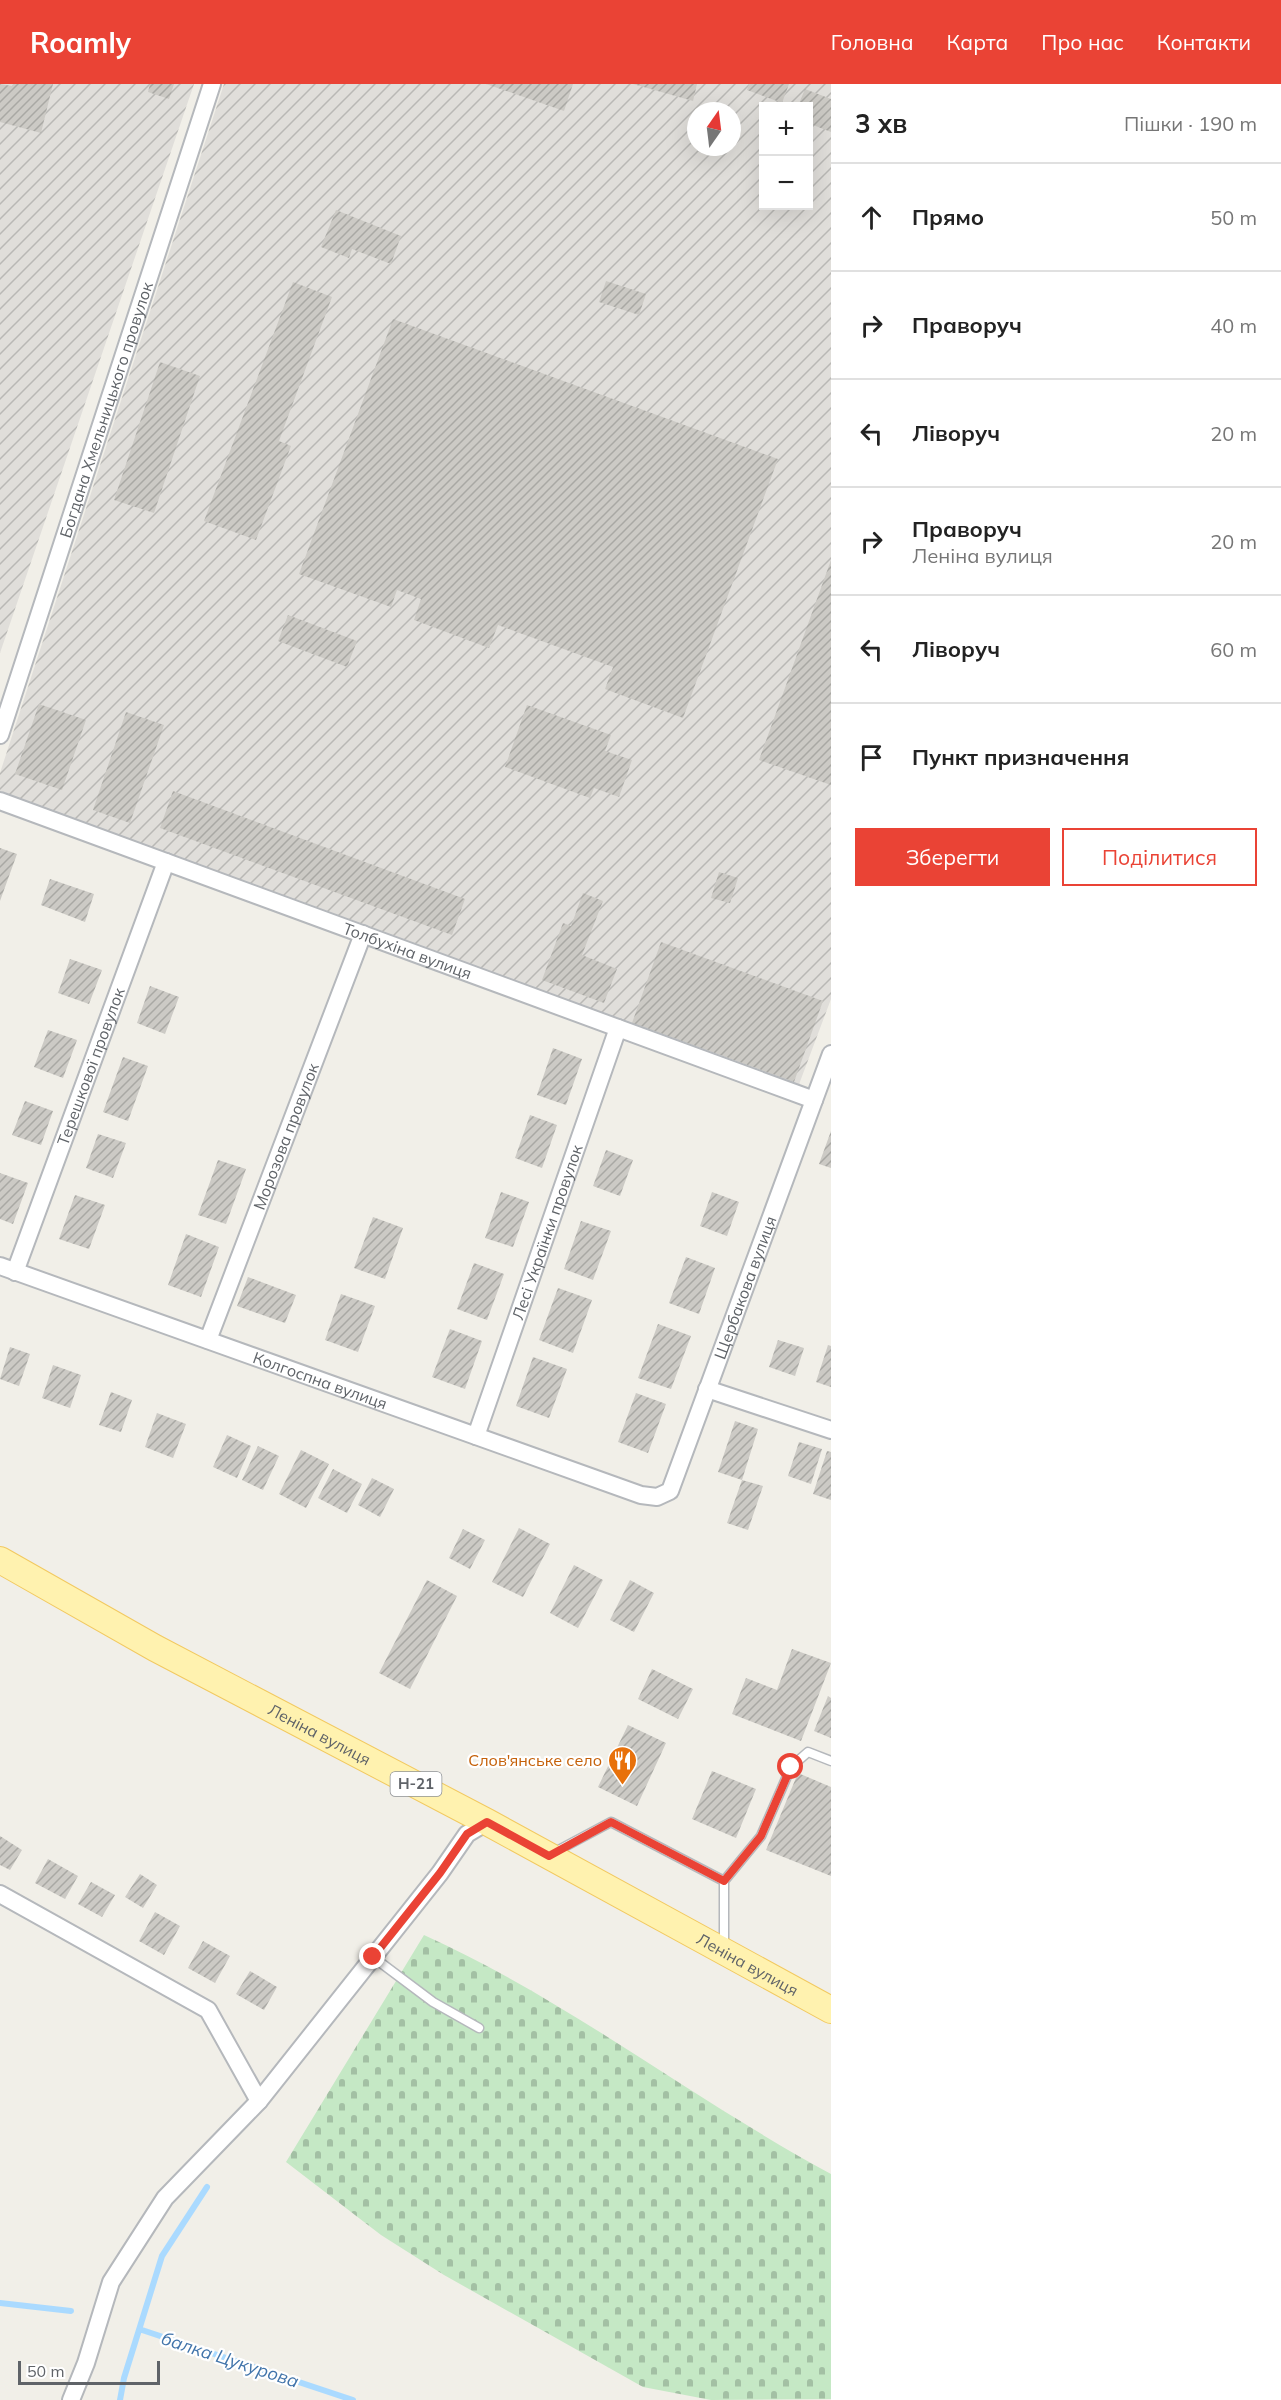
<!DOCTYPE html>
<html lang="uk">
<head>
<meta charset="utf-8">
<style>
	body { margin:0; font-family:Mulish,sans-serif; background:#f6f6f6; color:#222 }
	.controls { position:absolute; right:18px; top:18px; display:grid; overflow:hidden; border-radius:0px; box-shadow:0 6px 24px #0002 }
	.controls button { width:54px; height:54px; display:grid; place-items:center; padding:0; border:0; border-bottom:2px solid #e0e0e0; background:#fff; color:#222; font:30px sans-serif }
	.compass { position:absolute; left:687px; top:18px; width:54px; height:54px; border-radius:50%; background:#fff; box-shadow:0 6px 24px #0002; rotate:14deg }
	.scale { position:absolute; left:18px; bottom:15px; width:142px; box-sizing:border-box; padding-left:6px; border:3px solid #5f6368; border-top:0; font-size:16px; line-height:21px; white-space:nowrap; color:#5f6368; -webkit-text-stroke:4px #fff; paint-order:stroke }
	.stop { position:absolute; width:18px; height:18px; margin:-14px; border:4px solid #ea4335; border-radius:50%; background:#fff }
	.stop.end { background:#ea4335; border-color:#fff; box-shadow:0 2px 6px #0008 }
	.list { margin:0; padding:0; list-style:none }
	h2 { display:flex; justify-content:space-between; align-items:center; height:78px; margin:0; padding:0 24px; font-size:26px }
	h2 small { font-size:20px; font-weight:400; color:#767676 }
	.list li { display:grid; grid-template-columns:39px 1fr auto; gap:18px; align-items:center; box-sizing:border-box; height:108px; padding:0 24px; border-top:2px solid #e0e0e0 }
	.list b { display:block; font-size:22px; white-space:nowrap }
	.list p { margin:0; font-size:20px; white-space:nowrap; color:#767676 }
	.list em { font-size:20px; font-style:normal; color:#767676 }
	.actions { display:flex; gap:12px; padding:18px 24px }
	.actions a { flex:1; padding:14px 0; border:2px solid #ea4335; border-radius:0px; text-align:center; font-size:21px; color:#ea4335 }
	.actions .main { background:#ea4335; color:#fff }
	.icon { flex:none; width:33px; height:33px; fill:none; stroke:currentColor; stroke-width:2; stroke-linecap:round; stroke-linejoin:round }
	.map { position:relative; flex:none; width:831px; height:2316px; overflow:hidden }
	header { display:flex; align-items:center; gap:36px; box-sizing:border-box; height:84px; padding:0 30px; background:#ea4335; color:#fff }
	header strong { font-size:28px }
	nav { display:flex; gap:33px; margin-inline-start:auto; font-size:21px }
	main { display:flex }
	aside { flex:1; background:#fff }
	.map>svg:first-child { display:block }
	.industrial { fill:url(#industrial-furrows); fill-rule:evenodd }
	.cemetery { fill:url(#cemetery-stones) }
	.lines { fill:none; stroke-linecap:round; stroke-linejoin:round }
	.stream { stroke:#aadaff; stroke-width:6 }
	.building { fill:url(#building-hatch) }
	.lane-casing { stroke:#b5b8bc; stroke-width:11 }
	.street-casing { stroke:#b5b8bc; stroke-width:20 }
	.primary-casing { stroke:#f2c960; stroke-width:28 }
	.lane { stroke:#fff; stroke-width:8 }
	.street { stroke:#fff; stroke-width:16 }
	.primary { stroke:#fff2af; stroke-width:26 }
	.route { stroke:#ea4335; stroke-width:8 }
	.labels { text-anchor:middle; stroke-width:4.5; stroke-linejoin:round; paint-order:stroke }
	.shield { fill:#fff; stroke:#8f9295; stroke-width:1.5 }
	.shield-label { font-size:15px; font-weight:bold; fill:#5f6368 }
	.street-label { font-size:16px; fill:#5f6368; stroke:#fff }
	.food-label { font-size:16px; fill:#c56008; stroke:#fff; text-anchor:end }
	.water-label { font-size:18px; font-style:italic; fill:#4174aa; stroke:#fff }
</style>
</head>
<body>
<header>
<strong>Roamly</strong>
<nav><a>Головна</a><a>Карта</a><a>Про нас</a><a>Контакти</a></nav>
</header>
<main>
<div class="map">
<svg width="831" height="2316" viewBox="0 0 831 2316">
	<defs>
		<pattern id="industrial-furrows" width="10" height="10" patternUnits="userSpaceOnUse" patternTransform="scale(1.5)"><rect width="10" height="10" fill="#e0deda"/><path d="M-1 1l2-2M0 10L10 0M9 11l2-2" fill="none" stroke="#b9b8b5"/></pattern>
		<pattern id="cemetery-stones" width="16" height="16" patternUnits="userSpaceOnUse" patternTransform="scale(1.5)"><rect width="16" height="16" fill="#c5e8c5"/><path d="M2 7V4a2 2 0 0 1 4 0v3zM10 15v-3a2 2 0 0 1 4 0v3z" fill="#a3c0a4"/></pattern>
		<pattern id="building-hatch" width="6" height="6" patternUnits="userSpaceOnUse" patternTransform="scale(1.5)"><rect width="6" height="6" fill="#cccac5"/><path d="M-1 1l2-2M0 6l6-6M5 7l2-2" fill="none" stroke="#a9a8a4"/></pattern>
	</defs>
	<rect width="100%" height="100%" fill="#f1efe8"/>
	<!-- industrial -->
	<path class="industrial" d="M0,0H194L0,569Z
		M224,0H831V915L798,1003L0,709V689ZM764,22H808V122H764ZM696,27H732V63H696Z"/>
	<!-- cemetery -->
	<path class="cemetery" d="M424,1851C568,1916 692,2015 831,2090V2315L711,2316L643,2303L444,2191L381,2151L286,2078Z"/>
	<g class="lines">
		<!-- stream -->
		<path class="stream" d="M0,2219L71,2227
			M142,2246L353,2316
			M120,2316L124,2294L162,2172L207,2103"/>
	</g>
	<!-- building -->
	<path class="building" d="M0,0L12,2L13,0H53L41,49L0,38Z
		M150,0H174L169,15L148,8Z
		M486,0H573L564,27Z
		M633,0H697L693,17Z
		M749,0H789L782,19L747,6Z
		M805,5L831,15V48L808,39V22H798Z
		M336,126L401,152L391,180L352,165L349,174L321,163Z
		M606,197L646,210L639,231L599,218Z
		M293,198L332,213L279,357L291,362L256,456L204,437Z
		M393,235L778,375L683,634L605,605L613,583L498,541L489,564L414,536L421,515L397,506L391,523L299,490Z
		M160,278L200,292L154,429L114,416Z
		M831,476V701L759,676Z
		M288,531L357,557L347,583L278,557Z
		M39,620L86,636L62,706L15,690Z
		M527,621L611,651L605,667L632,676L619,713L594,704L590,714L505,683Z
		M126,628L164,641L130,739L93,726Z
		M173,707L465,815L452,851L160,744Z
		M0,764L17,770L0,817Z
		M719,788L738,794L730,819L711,814Z
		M50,795L94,810L85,838L41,821Z
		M583,809L603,817L582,871L617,885L604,919L542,896L563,839L571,842Z
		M661,858L823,917L794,998L632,939Z
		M70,875L102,886L89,920L58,909Z
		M150,902L179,913L165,950L137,939Z
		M48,946L77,956L63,994L34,983Z
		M553,964L582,975L566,1021L537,1011Z
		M123,973L148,982L128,1037L103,1028Z
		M25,1017L53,1027L41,1061L12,1051Z
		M530,1031L557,1041L542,1084L515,1074Z
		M831,1047V1084L819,1080Z
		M98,1050L126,1059L113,1094L86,1084Z
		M606,1066L633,1076L620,1112L593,1102Z
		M218,1076L246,1085L226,1140L198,1131Z
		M0,1089L28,1099L13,1140L0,1135Z
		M501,1108L529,1118L513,1163L485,1154Z
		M712,1108L739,1118L727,1152L700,1142Z
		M75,1111L105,1121L89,1165L59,1155Z
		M373,1133L403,1144L385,1195L354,1184Z
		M581,1137L611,1147L593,1196L564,1185Z
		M186,1150L219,1163L201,1213L168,1201Z
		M686,1173L715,1184L699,1230L669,1219Z
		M474,1179L504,1190L487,1236L457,1225Z
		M248,1193L296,1211L285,1239L237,1222Z
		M558,1204L592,1216L573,1269L539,1256Z
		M341,1210L375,1222L358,1268L325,1256Z
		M658,1240L691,1252L671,1305L638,1294Z
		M450,1245L482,1257L465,1305L432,1293Z
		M778,1256L804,1264L795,1292L769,1283Z
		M828,1261L831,1262V1303L816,1298Z
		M10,1263L30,1270L19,1302L0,1295Z
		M533,1273L567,1285L549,1334L516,1322Z
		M53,1281L81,1291L70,1324L42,1314Z
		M111,1308L132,1316L121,1348L99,1341Z
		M636,1309L666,1320L648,1369L618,1358Z
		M157,1329L186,1340L173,1374L145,1363Z
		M735,1337L758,1345L742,1396L763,1402L748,1446L727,1439L742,1396L718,1388Z
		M227,1351L251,1362L237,1394L213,1383Z
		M799,1358L822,1365L811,1400L788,1392Z
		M258,1362L279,1372L263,1406L242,1396Z
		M301,1366L329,1380L306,1424L279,1410Z
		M827,1367L831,1368V1416L813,1410Z
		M333,1385L362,1400L347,1429L318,1414Z
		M372,1394L394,1405L380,1433L358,1421Z
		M519,1444L550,1460L523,1513L492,1498Z
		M463,1445L485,1456L470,1485L449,1474Z
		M574,1481L603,1496L578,1544L550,1529Z
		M427,1496L457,1512L410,1605L379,1589Z
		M630,1496L654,1509L634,1548L610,1536Z
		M792,1565L831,1579L801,1657L732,1630L746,1594L777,1606Z
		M652,1585L693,1605L678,1635L638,1615Z
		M828,1612L831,1614V1654L814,1647Z
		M628,1641L666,1659L637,1722L598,1703Z
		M712,1687L756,1705L736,1754L692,1735Z
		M798,1689L831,1703V1792L766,1766Z
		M0,1752L22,1766L10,1786L0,1781Z
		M48,1775L78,1792L65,1815L35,1799Z
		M140,1790L157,1801L143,1824L125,1813Z
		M91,1798L115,1811L102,1833L78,1820Z
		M155,1828L180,1842L164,1871L139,1857Z
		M203,1857L230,1872L215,1899L188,1884Z
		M250,1887L277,1903L264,1926L236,1910Z"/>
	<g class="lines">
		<defs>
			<path id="lane" d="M553,1769L611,1738L724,1797V1864
				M724,1797L761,1752L791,1683L808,1668L831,1677
				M373,1873L433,1918L479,1944"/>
			<g id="street">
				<path id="s1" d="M0,651L212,0"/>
				<path id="s2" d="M0,717L814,1016"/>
				<path id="s3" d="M0,1182L641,1411L657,1413L670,1407L831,970"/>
				<path id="s4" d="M15,1188L166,778"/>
				<path id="s5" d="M208,1256L363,850"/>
				<path d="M707,1305L831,1346"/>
				<path id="s6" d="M476,1352L618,944"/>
				<path d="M0,1810L208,1926L259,2017"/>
				<path d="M71,2316L86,2279L111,2198L165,2114L259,2017L440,1789L467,1750L487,1738"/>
			</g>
			<g id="primary">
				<path id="s7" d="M0,1476L155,1564L487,1738L831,1926"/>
			</g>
		</defs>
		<!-- lane casing -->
		<use href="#lane" class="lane-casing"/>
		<!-- street casing -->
		<use href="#street" class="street-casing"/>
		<!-- primary casing -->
		<use href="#primary" class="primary-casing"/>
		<!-- lane -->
		<use href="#lane" class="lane"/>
		<!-- street -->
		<use href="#street" class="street"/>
		<!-- primary -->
		<use href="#primary" class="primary"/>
	</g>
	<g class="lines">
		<!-- route -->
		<path class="route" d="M373,1873L440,1789L467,1750L487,1738L549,1772L611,1738L724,1797L761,1752L791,1683"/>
	</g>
	<!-- icons -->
	<defs>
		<symbol id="restaurant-pin" viewBox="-11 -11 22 30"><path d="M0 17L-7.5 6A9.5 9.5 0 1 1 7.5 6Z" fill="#e8710a" stroke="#fff"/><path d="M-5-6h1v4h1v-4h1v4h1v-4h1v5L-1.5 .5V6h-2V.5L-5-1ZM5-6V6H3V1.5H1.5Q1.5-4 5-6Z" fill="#fff"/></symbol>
	</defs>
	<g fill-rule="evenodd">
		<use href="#restaurant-pin" x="606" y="1660" width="33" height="45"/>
	</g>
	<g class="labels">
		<!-- shield labels -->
		<rect class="shield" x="390.5" y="1688" width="51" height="24" rx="4.5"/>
		<g class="shield-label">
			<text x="416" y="1705">Н-21</text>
		</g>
		<!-- street labels -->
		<g class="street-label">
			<text dy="6" stroke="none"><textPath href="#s1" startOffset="342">Богдана Хмельницького провулок</textPath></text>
			<text dy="6" stroke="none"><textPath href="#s2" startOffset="434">Толбухіна вулиця</textPath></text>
			<text dy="6" stroke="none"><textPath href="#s4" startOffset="219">Терешкової провулок</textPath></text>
			<text dy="6" stroke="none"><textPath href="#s5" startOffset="218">Морозова провулок</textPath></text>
			<text dy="6" stroke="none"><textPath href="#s6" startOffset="216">Лесі Українки провулок</textPath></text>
			<text dy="6" stroke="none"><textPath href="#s3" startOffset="928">Щербакова вулиця</textPath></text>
			<text dy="6" stroke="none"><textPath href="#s3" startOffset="340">Колгоспна вулиця</textPath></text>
			<text dy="6" stroke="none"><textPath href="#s7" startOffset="364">Леніна вулиця</textPath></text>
			<text dy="6" stroke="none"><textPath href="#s7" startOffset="850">Леніна вулиця</textPath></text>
		</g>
		<!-- food labels -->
		<g class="food-label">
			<text x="602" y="1682">Слов'янське село</text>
		</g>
		<!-- water labels -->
		<g class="water-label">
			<text transform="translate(230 2276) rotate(18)" y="6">балка Цукурова</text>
		</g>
	</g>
</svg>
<div class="controls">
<button>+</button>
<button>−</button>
</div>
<svg class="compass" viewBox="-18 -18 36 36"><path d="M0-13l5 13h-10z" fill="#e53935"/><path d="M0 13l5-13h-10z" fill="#767676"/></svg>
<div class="scale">50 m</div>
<div class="stop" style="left:791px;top:1683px"></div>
<div class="stop end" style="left:373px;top:1873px"></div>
</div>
<aside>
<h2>3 хв<small>Пішки · 190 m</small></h2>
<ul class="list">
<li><svg class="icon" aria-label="ahead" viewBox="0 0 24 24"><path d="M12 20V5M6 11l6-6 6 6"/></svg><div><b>Прямо</b></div><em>50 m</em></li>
<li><svg class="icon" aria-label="right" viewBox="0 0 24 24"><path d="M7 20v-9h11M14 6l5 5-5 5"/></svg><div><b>Праворуч</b></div><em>40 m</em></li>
<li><svg class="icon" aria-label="left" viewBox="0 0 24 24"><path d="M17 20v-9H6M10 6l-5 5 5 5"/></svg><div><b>Ліворуч</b></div><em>20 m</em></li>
<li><svg class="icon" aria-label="right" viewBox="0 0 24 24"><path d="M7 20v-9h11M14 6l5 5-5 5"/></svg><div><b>Праворуч</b><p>Леніна вулиця</p></div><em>20 m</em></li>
<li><svg class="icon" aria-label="left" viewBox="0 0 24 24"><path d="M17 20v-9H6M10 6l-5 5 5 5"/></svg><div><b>Ліворуч</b></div><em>60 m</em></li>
<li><svg class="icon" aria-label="arrive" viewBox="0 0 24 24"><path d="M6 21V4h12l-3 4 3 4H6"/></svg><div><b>Пункт призначення</b></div></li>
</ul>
<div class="actions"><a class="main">Зберегти</a><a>Поділитися</a></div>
</aside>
</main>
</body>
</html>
